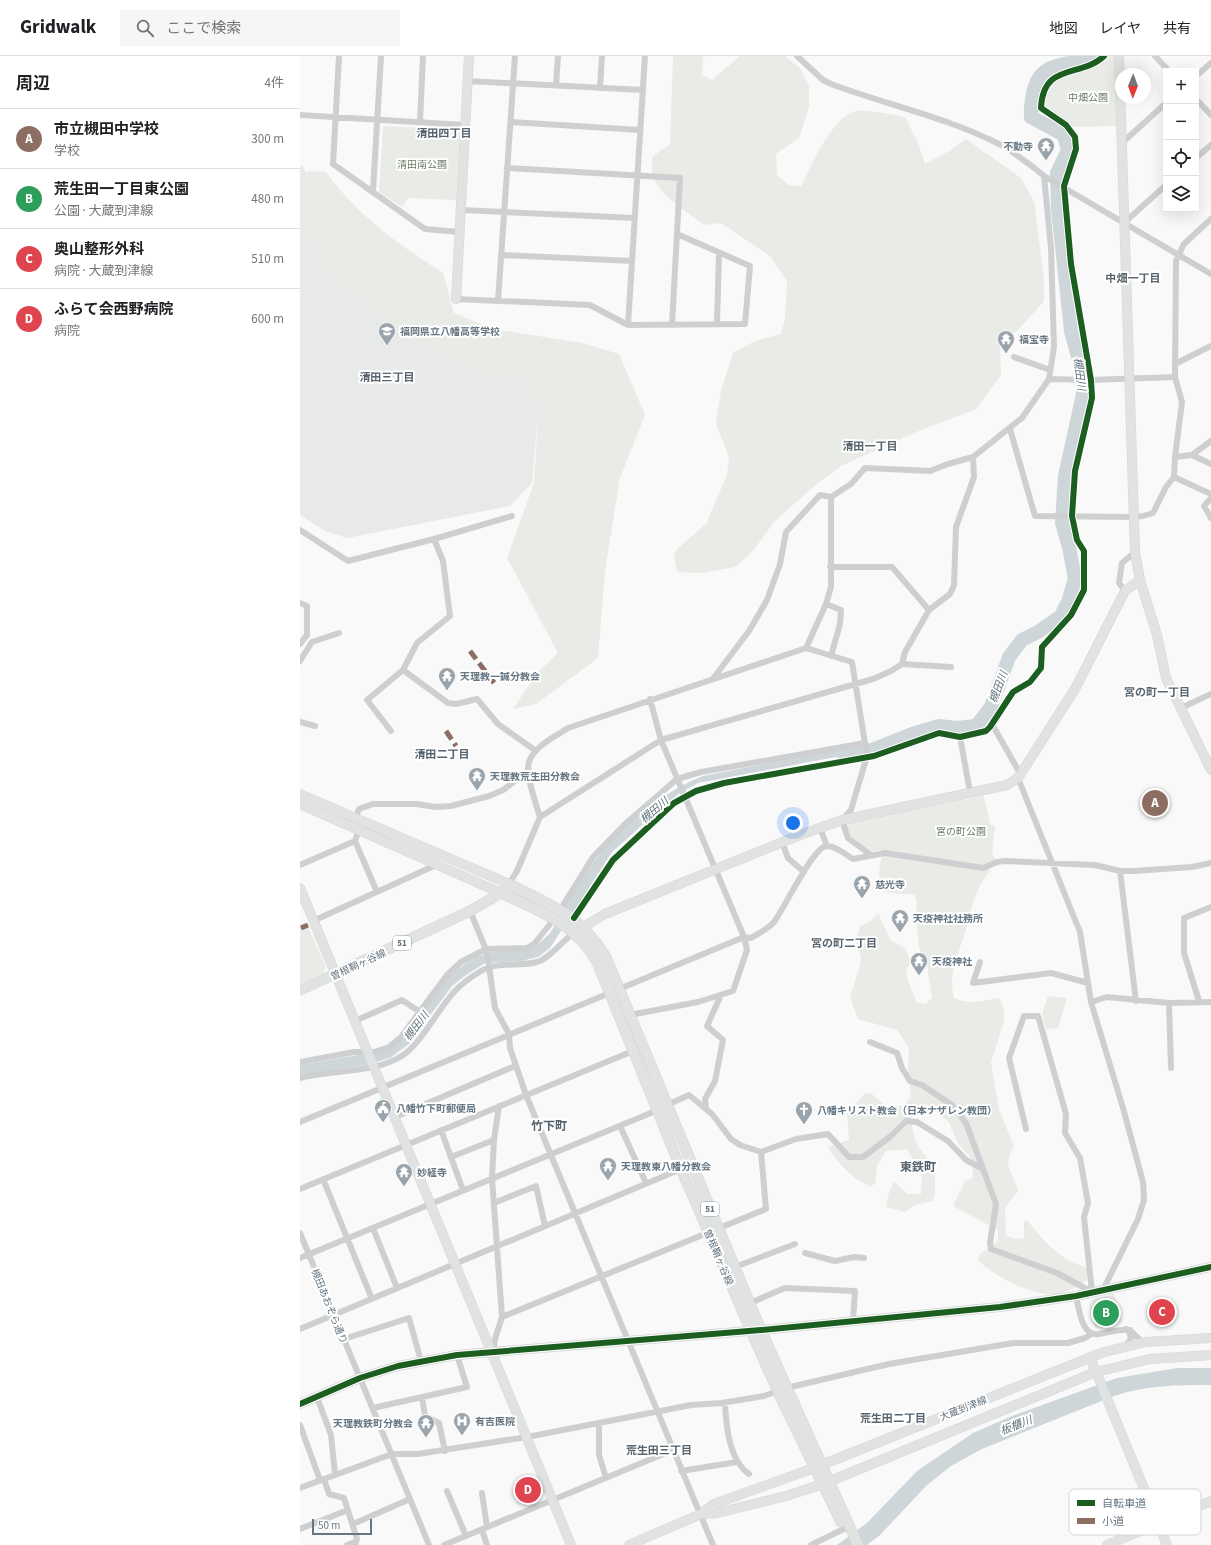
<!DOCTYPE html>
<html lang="ja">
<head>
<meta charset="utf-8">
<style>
	body { margin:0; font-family:"Source Sans 3","Noto Sans JP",sans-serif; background:#f6f6f6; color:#202124 }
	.controls { position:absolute; right:12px; top:12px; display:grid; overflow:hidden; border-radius:0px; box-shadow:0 4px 16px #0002 }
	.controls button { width:36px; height:36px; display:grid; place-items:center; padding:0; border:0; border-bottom:1px solid #e0e0e0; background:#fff; color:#202124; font:20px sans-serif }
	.compass { position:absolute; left:815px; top:12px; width:36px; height:36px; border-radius:50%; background:#fff; box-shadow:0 4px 16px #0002; rotate:181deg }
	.scale { position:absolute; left:12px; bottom:10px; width:60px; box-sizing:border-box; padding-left:4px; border:2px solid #657683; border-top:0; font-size:11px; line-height:14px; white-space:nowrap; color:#657683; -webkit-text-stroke:3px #fff; paint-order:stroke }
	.you { position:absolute; left:493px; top:767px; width:14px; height:14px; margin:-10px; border:3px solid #fff; border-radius:50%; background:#1a73e8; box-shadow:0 0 0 6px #1a73e833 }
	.badge { display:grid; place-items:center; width:26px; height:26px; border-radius:50%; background:#ea580c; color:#fff; font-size:13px; font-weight:700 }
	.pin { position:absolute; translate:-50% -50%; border:2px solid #fff; box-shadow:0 1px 4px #0006 }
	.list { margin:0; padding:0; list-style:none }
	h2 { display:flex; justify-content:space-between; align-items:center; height:52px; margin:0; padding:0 16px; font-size:17px }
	h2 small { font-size:13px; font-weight:400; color:#757577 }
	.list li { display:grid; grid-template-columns:26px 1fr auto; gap:12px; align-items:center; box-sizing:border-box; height:60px; padding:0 16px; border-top:1px solid #e0e0e0 }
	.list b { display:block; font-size:15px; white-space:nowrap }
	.list p { margin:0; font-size:13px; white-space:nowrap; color:#757577 }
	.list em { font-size:13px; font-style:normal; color:#757577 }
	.icon { flex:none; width:22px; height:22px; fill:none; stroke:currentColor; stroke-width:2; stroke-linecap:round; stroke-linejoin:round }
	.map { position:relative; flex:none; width:911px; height:1489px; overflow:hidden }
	header { display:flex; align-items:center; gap:24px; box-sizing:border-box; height:56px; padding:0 20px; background:#fff; border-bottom:1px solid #e0e0e0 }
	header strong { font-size:19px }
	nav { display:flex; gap:22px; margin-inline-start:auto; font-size:14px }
	.search { width:280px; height:36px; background:#f6f6f6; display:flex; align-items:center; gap:10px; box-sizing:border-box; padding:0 14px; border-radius:0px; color:#757577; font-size:15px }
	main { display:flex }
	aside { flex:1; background:#fff }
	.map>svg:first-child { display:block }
	.built { fill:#e8e9e9 }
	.green { fill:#e8ebe6 }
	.water { fill:#ced6d9 }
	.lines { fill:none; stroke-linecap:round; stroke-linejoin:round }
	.river { stroke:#ced6d9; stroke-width:14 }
	.secondary-casing { stroke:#d5d6d7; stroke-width:10 }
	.primary-casing { stroke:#d5d6d7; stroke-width:11 }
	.street { stroke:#cecfd0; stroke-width:6 }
	.secondary { stroke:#e1e2e2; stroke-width:9 }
	.primary { stroke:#e1e2e2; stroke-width:10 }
	.quiet { stroke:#8d6e63; stroke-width:5; stroke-dasharray:10 5; stroke-linecap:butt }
	.cycleway-casing { stroke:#fff; stroke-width:8 }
	.cycleway { stroke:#1b5e20; stroke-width:6 }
	.labels { text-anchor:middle; stroke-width:4; stroke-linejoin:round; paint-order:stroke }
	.shield { fill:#fff; stroke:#939fa8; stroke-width:1 }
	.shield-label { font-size:9px; font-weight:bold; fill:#657683 }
	.park-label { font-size:10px; fill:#687a64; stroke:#fff }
	.poi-label { font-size:10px; font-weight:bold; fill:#657683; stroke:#fff; text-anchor:start }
	.street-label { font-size:10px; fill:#657683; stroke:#fff }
	.neighbourhood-label { font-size:11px; font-weight:bold; fill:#57646e; stroke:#fff }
	.water-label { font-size:11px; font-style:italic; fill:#60757c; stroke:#fff }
	.quarter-label { font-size:12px; font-weight:bold; fill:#57646e; stroke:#fff }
	.key { fill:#fff; stroke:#d1d6da; stroke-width:1 }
	.key-label { font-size:11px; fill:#657683 }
</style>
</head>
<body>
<header>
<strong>Gridwalk</strong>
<div class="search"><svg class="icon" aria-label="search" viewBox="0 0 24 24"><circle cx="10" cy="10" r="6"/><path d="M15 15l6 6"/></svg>ここで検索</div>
<nav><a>地図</a><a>レイヤ</a><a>共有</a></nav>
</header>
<main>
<aside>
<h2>周辺<small>4件</small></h2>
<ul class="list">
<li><span class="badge" style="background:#8d6e63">A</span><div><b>市立槻田中学校</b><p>学校</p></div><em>300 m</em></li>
<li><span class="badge" style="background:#2e9e5b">B</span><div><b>荒生田一丁目東公園</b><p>公園 · 大蔵到津線</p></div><em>480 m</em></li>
<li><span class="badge" style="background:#e0444e">C</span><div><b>奥山整形外科</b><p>病院 · 大蔵到津線</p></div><em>510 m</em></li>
<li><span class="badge" style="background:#e0444e">D</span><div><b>ふらて会西野病院</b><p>病院</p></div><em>600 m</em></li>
</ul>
</aside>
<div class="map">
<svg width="911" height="1489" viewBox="0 0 911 1489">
	<rect width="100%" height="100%" fill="#f9f9f9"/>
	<!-- built -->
	<path class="built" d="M0,110H3L17,146L46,210L221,307L240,336L232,427L210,450L47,482L25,475L0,459Z"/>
	<!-- green -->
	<path class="green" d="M373,0H405L403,1L402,19L412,24L440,0H485L500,12L509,30V51L499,82L476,98L477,119L489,129L501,130C511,110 531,64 553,56C563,52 594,59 605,61L618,87L625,108L649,95L666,83L721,122L734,146L744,222V245L718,274L700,287L701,319L676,353L616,376L541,410L513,431L474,466L453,495L435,511L402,517L377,516L374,498L378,492L406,468L427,419L429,401L416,368L421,335L433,297L455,285L481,278L485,264L487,225L470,200L421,167L404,169C386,155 361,142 353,120C351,115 352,107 352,101L370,88Z
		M807,0H817L819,70L772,71L745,51L744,43L753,25Z
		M83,70L160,74L156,144L108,142L102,151L79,136Z
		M8,115L26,116C58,160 98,188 143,217L154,257L193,273L282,287L319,298L345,359L320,422L305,515L298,602L236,648L213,653L238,616L258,597L207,502L234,427L238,363L232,324L165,313L84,270L63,245L46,234L21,207L0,157V126Z
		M684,740L690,768L695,770L692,796L695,804L688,807L690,815C672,838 672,854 664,880C657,901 648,919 654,942C667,949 685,945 699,942L704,952V966L691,1006L699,1054L714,1090C701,1113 713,1113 718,1135L705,1152L706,1180L716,1183L724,1182V1165L727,1164C743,1185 762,1206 789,1212L787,1224C779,1228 769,1236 760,1238C735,1242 693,1220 677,1203L680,1198L698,1185V1174L653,1150L665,1125L673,1122L672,1103L658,1088L649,1066L626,1048L611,1059C613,1085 616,1091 635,1110V1135L633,1145L615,1149L605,1156L586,1151L589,1136L594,1125L607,1138H621L622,1121L607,1093L586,1095L577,1110L575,1127L571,1131C550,1120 541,1111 528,1091L549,1084L547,1057L565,1037L572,1038L586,1050H604L611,1041L608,1011L609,992L597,974L558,963L550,941L559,913L561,901L556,885L560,870L570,866L578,857L591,885L605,892L611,906L606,914L608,925L617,947L626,948L632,941L626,902L620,896L618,885L616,857L617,848L615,839L583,836L579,818L582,794L572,795L550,779L546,767Z
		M6,866L26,911L23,917L0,927V869Z
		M748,940L767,942L758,972L746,973L742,958Z
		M814,1238L822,1266L802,1272L795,1271L789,1248L793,1243Z"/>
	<!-- water -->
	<path class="water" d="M550,691H559L561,694L541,700L398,727L380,737L367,747L312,796L250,892L238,901L221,905L185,907L166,919L152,930L109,988L90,1002L66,1009L0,1020V1009L87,994C120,975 128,933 158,913C169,905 180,898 193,896C222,891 225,903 250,877C254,872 256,866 259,861C268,846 277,832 286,817C310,780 362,735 403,720Z
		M877,1312H911V1329C877,1329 846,1329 814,1340L682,1393L651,1410L627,1429L580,1479L567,1489H537L567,1467L617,1415L673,1377L712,1360L817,1322Z"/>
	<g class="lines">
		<!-- river -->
		<path class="river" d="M542,696L572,694L612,678L639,670L657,672L676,670L691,651L709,601L722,584L738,576L761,560L768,546L775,523L769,491L762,467L765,420L783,338L781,312L771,275L758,154L757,117L768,94L764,79L731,61C730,50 732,43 734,33C742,3 771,11 793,0"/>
		<defs>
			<path id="secondary" d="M819,0L835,496L840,524L857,579L866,622L911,714
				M156,243L169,0
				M0,738L209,828
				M0,748L201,837
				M0,832L271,1489
				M278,874L305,858L500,779L542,764L707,729L718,722L775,633L825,535L840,524
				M790,1301L867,1489
				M0,1348L60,1322L98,1310L157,1299L461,1274L700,1251L776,1240L911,1211
				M401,1458L417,1457L486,1440L523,1428L796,1316L850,1303L911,1299
				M329,1489L401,1458L414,1448L514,1412L804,1296L846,1286L911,1282
				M807,1489L911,1445"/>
			<path id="primary" d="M201,837C239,855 275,867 297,906L381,1113L451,1275L478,1336L541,1466
				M0,934L170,855L201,837L209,828C252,850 280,858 306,901L461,1274L558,1489"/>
		</defs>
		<!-- secondary casing -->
		<use href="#secondary" class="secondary-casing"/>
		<!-- primary casing -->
		<use href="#primary" class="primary-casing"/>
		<!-- street -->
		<path class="street" d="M39,0L33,108L125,173L159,176
			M497,0L523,24L531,28C587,49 646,61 699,88C715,97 730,108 744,120L911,218
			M855,0L869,15
			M896,20L911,7
			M167,25L343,34
			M256,29L258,0
			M300,32L302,0
			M896,43L911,59
			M0,59L165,69
			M120,66L123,0
			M211,66L340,74
			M823,86L866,47
			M896,102L911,89
			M207,112L380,122L372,269
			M73,135L81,0
			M161,154L335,162
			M825,166L866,129
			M201,199L332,205
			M156,243L290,249L328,269L445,268L450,210L377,178
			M198,245L215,0
			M417,268L419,197
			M328,269L345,0
			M714,301L750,314
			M875,308L911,290
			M749,323L789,324L875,321
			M710,373L735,460L833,461L843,460L853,457L866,431L874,421L875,401L882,346L875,321L876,205L884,188L911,163
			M892,399L911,408
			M875,401L892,399L911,385
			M874,421L911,438
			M911,442L904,450L911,462
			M0,474L48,505L134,483L143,505L150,560L117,587L103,614L67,644L91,675
			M134,483L212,460
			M530,511H592L629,554
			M825,535L819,527L822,507L835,496
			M0,547L7,550V579L0,588
			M526,548L541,554L540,568L531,600
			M506,592L526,548L531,531V441
			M0,605L12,586L39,577
			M602,608L651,611
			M103,614L148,647L156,648L177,643L198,668L236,695
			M412,624L449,575L467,544L480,508L486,476L520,439L531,441L551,428L565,412L630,415L648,408L673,401L722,362L749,323L754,291L751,192L744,120
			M881,652L911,638
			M0,666L15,670
			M692,668L721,719
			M660,681L670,736
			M718,722L780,876L791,946L823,1052L843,1126L844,1144L838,1163L803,1234
			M56,761L59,753L73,748H117L135,751L151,750L189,740L203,734L228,715
			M240,761C236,748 225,718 229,706C233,691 256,680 268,672L506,592L552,606L567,700L551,754L542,764L548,782L571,799
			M520,772L527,790
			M55,785L77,836
			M482,786L488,802L504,816
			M0,809L55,785L59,774
			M820,815L836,945
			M209,828L217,815L240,761L361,684L573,623L591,615L602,608L605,596L629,554L650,538L654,529L656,471L674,421L673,401
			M260,854L293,801L324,769L377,723L401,716L565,687
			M170,855L187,896L195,952L209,978L210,992L226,1039L413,1489
			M274,862L313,804L374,747L396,735L424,727L574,700L639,677L660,681L686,675L690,671L713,636L730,626L741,612L742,591L771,559L784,534V495L777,484L772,460L775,415L792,342L791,324L771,208L764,130L776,93L775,81L766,69L741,52C743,6 781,22 804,0
			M13,865L136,809
			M680,906L673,927L751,917L788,927
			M899,945L884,897V862L911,851
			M791,946L807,941L869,947L911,946
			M869,947L871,1012
			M330,959L398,946L433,935L447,894L444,881L361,684L350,643
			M55,965L102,944L120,956
			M570,986L597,997L602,1012L610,1025L622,1029L652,1049L666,1067L696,1148L690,1187L691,1193L757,1217L792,1236
			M0,1006L54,996H74L89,991L101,981L147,919L161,906L186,893L227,892L234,888L254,863
			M0,1022C32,1014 73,1017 100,1001C120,990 138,953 154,936C162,927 171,921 181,915C197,905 219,911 237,906C249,903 263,884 275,876
			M367,1049L389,1039L412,1058L431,1083L440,1089L461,1096
			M406,1053L405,1043L415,1025L423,984L407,970L421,939
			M95,1061L215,1010
			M0,1066L444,881L451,882C459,877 468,873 474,866C484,853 512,793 526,790C535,789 546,799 553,803L585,797L683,812L697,806L705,805L795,809L820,815H834L892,811L911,807
			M320,1070L346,1127
			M726,1073L709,1002L724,960H738L766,1058L765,1077L780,1102L788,1147L784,1161L792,1236
			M141,1074L163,1134
			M151,1101L194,1084
			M23,1123L72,1243
			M0,1133L333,995
			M194,1147L236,1130L245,1170
			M73,1172L97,1232
			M0,1177L129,1489
			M505,1197L535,1205L554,1201L564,1202
			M0,1202L358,1054
			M435,1211L495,1188
			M776,1240C779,1252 781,1281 799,1278C810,1276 819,1273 830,1274L840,1284L846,1286
			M450,1247L485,1232L555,1235L553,1265
			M202,1261L466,1153L461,1096L496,1083L528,1078L549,1101H563L591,1080L606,1065L617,1066L648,1085L666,1104L683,1113
			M0,1273L381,1113
			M826,1273L829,1276L831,1282L826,1290
			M44,1283L109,1262L121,1305
			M193,1297L195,1283L202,1261L192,1122L194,1084L199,1050
			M17,1341L31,1379L35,1418
			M122,1341L125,1360L139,1367L145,1395
			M425,1347C426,1370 429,1404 449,1418
			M73,1352L167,1331L157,1299
			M299,1367V1399L306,1422
			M0,1369L20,1424
			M381,1415L437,1406
			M24,1423L29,1438L44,1442L57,1483L55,1489
			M0,1432L92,1398H118L227,1381L391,1349L422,1347L464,1340L486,1332L589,1308L713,1287H768L785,1282L791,1278
			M147,1435L166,1480
			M182,1437L187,1471
			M53,1468L110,1443
			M0,1473L48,1454
			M182,1474L187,1489
			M47,1489L55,1486
			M144,1489L373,1394
			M511,1489L550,1470"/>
		<!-- secondary -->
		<use href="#secondary" class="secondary"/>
		<!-- primary -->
		<use href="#primary" class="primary"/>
		<!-- quiet -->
		<path class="quiet" d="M170,595L195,628
			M146,675L156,690
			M1,872L8,869"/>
		<defs>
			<path id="cycleway" d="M274,862L313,804L374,747L396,735L424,727L574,700L639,677L660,681L686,675L690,671L713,636L730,626L741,612L742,591L771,559L784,534V495L777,484L772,460L775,415L792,342L791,324L771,208L764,130L776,93L775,81L766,69L741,52C743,6 781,22 804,0
				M0,1348L60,1322L98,1310L157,1299L461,1274L700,1251L776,1240L911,1211"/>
		</defs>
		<!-- cycleway casing -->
		<use href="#cycleway" class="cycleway-casing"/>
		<!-- cycleway -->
		<use href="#cycleway" class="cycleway"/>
	</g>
	<!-- icons -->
	<defs>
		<symbol id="temple-pin" viewBox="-11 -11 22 30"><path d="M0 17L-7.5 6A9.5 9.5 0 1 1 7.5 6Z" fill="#99a4ac" stroke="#fff"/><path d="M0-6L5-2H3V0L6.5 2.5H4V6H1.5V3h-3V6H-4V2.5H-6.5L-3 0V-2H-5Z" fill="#fff"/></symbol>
		<symbol id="school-pin" viewBox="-11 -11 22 30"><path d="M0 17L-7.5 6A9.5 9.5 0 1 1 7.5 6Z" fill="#99a4ac" stroke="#fff"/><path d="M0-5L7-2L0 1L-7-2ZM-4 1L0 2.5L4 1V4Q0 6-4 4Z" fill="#fff"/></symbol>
		<symbol id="civic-pin" viewBox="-11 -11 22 30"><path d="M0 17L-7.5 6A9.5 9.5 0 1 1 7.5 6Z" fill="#99a4ac" stroke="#fff"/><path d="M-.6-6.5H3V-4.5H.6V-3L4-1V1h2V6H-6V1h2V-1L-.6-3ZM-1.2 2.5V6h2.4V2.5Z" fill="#fff"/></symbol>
		<symbol id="church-pin" viewBox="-11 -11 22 30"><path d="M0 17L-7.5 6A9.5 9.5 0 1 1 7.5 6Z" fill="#99a4ac" stroke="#fff"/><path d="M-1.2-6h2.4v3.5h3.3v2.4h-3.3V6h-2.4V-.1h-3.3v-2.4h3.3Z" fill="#fff"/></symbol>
		<symbol id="hospital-pin" viewBox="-11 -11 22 30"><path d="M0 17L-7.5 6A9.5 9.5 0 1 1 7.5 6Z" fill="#99a4ac" stroke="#fff"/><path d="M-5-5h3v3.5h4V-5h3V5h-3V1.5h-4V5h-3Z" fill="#fff"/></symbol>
	</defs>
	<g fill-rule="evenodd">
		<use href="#temple-pin" x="736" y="80" width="20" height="27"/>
		<use href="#school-pin" x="77" y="265" width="20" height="27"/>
		<use href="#temple-pin" x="696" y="273" width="20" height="27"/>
		<use href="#temple-pin" x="137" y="610" width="20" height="27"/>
		<use href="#temple-pin" x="167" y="710" width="20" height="27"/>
		<use href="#temple-pin" x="552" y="818" width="20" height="27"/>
		<use href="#temple-pin" x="590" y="852" width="20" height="27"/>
		<use href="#temple-pin" x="609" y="895" width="20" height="27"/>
		<use href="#civic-pin" x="73" y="1042" width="20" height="27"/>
		<use href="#church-pin" x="494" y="1044" width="20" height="27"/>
		<use href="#temple-pin" x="298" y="1100" width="20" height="27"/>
		<use href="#temple-pin" x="94" y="1106" width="20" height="27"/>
		<use href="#hospital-pin" x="152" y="1355" width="20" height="27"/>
		<use href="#temple-pin" x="116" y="1357" width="20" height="27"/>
	</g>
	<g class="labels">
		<!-- shield labels -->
		<g class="shield">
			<rect x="93" y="880" width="18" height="14" rx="3"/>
			<rect x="401" y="1146" width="18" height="14" rx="3"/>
		</g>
		<g class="shield-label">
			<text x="102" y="890">51</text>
			<text x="410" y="1156">51</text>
		</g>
		<!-- park labels -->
		<g class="park-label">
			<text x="788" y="45">中畑公園</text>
			<text x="122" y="112">清田南公園</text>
			<text x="661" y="779">宮の町公園</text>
		</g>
		<!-- poi labels -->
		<g class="poi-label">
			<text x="733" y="94" text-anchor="end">不動寺</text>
			<text x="100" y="279">福岡県立八幡高等学校</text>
			<text x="719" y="287">福宝寺</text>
			<text x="160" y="624">天理教一誠分教会</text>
			<text x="190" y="724">天理教荒生田分教会</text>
			<text x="575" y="832">慈光寺</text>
			<text x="613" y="866">天疫神社社務所</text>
			<text x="632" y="909">天疫神社</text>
			<text x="96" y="1056">八幡竹下町郵便局</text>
			<text x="517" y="1058">八幡キリスト教会（日本ナザレン教団）</text>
			<text x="321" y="1114">天理教東八幡分教会</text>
			<text x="117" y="1120">妙経寺</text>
			<text x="175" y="1369">有吉医院</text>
			<text x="113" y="1371" text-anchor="end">天理教鉄町分教会</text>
		</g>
		<!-- street labels -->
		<g class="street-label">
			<text transform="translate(58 908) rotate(-25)" y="4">曽根鞘ヶ谷線</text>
			<text transform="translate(419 1201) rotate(67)" y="4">曽根鞘ヶ谷線</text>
			<text transform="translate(30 1250) rotate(68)" y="4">槻田あおぞら通り</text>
			<text transform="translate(663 1352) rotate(-22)" y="4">大蔵到津線</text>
		</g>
		<!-- neighbourhood labels -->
		<g class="neighbourhood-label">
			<text x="144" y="81">清田四丁目</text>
			<text x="833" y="226">中畑一丁目</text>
			<text x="87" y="325">清田三丁目</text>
			<text x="570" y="394">清田一丁目</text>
			<text x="857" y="640">宮の町一丁目</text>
			<text x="142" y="702">清田二丁目</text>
			<text x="544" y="891">宮の町二丁目</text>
			<text x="593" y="1366">荒生田二丁目</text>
			<text x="359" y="1398">荒生田三丁目</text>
		</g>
		<!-- water labels -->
		<g class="water-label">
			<text transform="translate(780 318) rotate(83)" y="4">槻田川</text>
			<text transform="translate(698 631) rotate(-70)" y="4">槻田川</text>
			<text transform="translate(354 754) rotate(-41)" y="4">槻田川</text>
			<text transform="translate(116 970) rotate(-53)" y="4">槻田川</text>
			<text transform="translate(716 1369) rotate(-21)" y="4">板櫃川</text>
		</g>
		<!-- quarter labels -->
		<g class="quarter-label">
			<text x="249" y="1074">竹下町</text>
			<text x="618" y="1115">東鉄町</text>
		</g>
	</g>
	<!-- legend -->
	<rect x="769" y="1433" width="132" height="46" rx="6" class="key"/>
	<rect x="777" y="1444" width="18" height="6" fill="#1b5e20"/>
	<rect x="777" y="1462" width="18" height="6" fill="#8d6e63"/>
	<g class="key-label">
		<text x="802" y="1451">自転車道</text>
		<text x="802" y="1469">小道</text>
	</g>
</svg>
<div class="controls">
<button>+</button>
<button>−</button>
<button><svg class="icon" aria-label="locate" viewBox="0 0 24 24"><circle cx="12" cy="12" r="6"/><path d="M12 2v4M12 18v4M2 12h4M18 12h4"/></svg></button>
<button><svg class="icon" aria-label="layers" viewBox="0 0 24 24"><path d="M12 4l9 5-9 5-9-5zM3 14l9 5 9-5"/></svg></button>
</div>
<svg class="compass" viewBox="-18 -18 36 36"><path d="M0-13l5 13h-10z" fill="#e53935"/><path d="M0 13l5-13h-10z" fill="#757577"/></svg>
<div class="scale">50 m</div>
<div class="you"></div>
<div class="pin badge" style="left:855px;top:747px;background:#8d6e63">A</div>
<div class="pin badge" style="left:806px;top:1257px;background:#2e9e5b">B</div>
<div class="pin badge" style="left:862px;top:1256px;background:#e0444e">C</div>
<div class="pin badge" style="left:228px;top:1434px;background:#e0444e">D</div>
</div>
</main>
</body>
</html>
